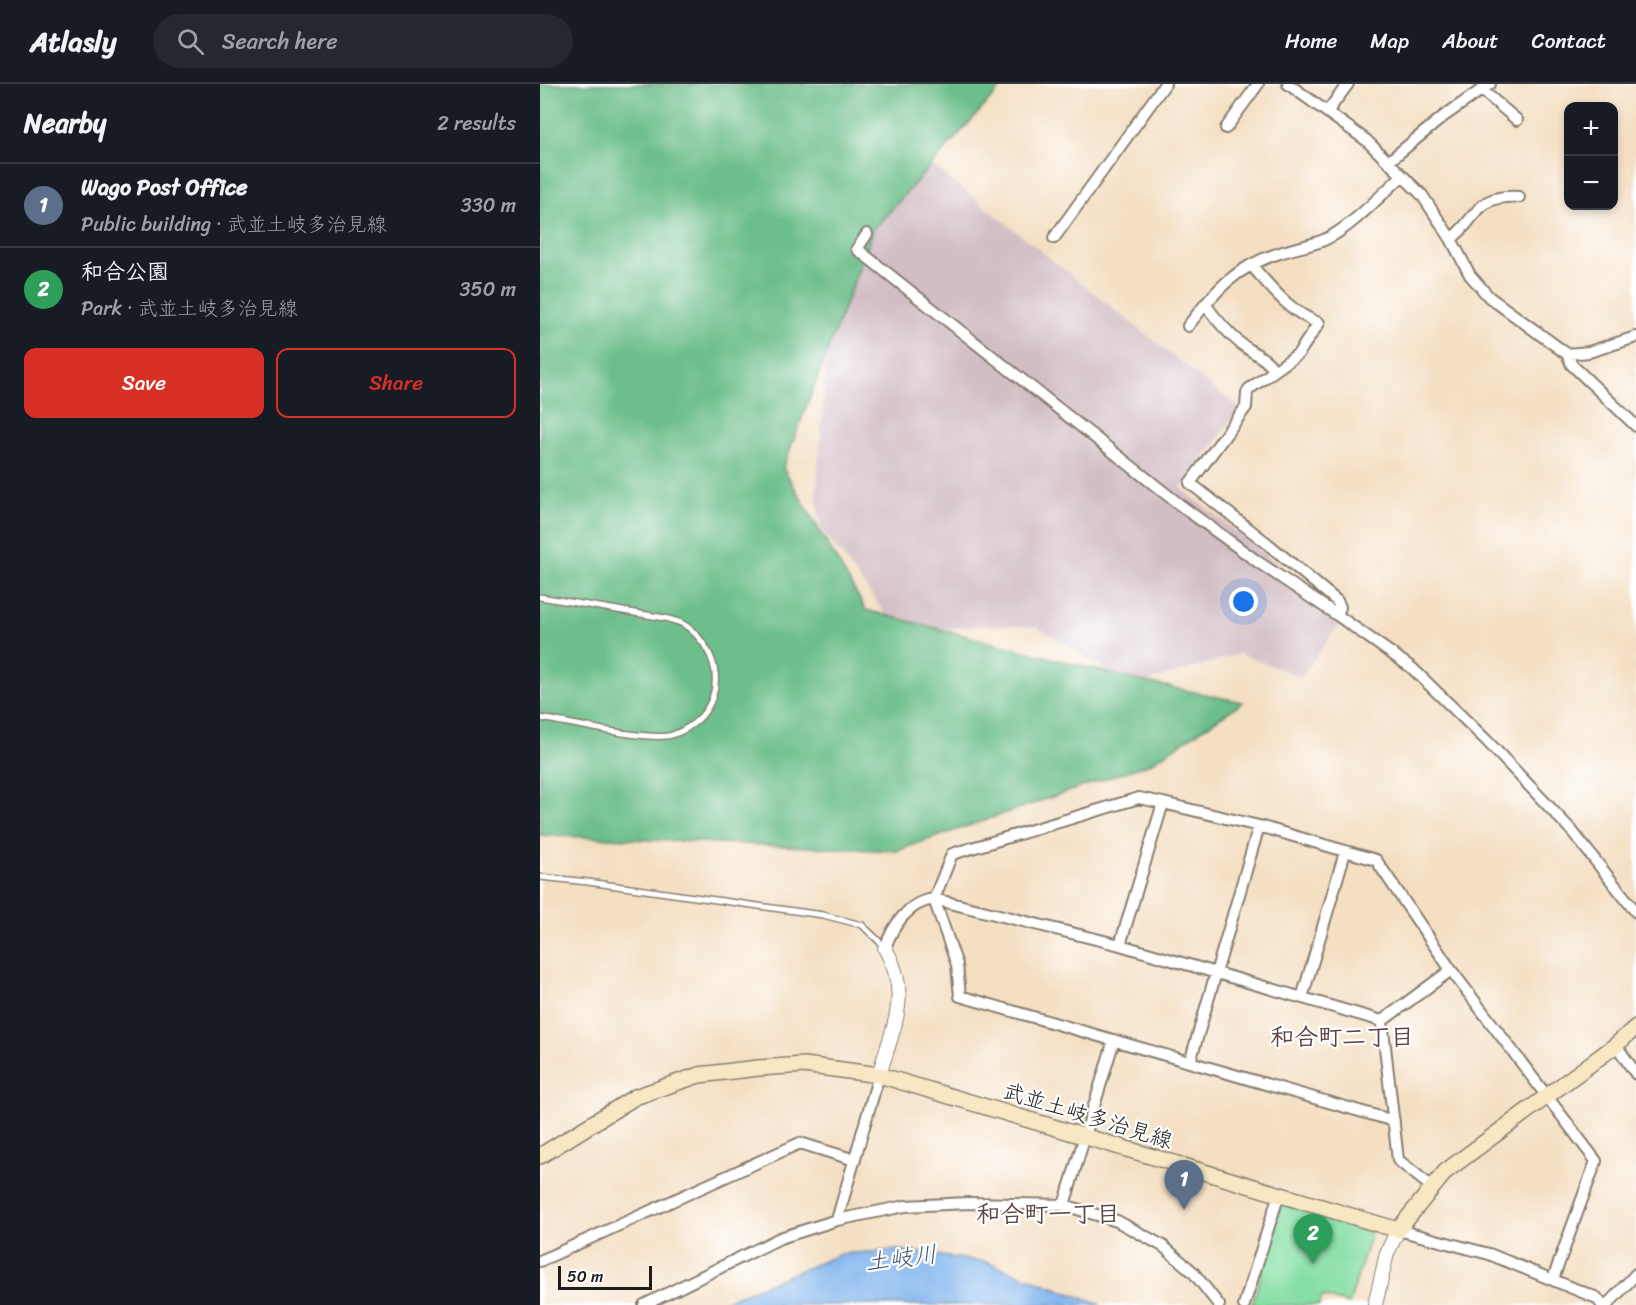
<!DOCTYPE html>
<html lang="en">
<head>
<meta charset="utf-8">
<style>
	body { margin:0; font-family:Sriracha,"Klee One",sans-serif; background:#242831; color:#f1f3f6 }
	.controls { position:absolute; right:18px; top:18px; display:grid; overflow:hidden; border-radius:12px; box-shadow:0 3px 9px #0003 }
	.controls button { width:54px; height:54px; display:grid; place-items:center; padding:0; border:0; border-bottom:2px solid #363941; background:#171b24; color:#f1f3f6; font:30px sans-serif }
	.scale { position:absolute; left:18px; bottom:15px; width:94px; box-sizing:border-box; padding-left:6px; border:3px solid #1c1c1c; border-top:0; font-size:16px; line-height:21px; white-space:nowrap; color:#1c1c1c; -webkit-text-stroke:4px #fff; paint-order:stroke }
	.you { position:absolute; left:704px; top:518px; width:21px; height:21px; margin:-15px; border:4px solid #fff; border-radius:50%; background:#1a73e8; box-shadow:0 0 0 9px #1a73e833 }
	.badge { display:grid; place-items:center; width:39px; height:39px; border-radius:50%; background:#d93025; color:#fff; font-size:20px; font-weight:700 }
	.pin { position:absolute; translate:-50% -50px; filter:drop-shadow(0 2px 3px #0008) }
	.pin::after { content:''; position:absolute; top:32px; width:21px; height:18px; background:inherit; clip-path:polygon(0 0,100% 0,50% 100%) }
	.list { margin:0; padding:0; list-style:none }
	h2 { display:flex; justify-content:space-between; align-items:center; height:78px; margin:0; padding:0 24px; font-size:26px }
	h2 small { font-size:20px; font-weight:400; color:#9ea1a6 }
	.list li { display:grid; grid-template-columns:39px 1fr auto; gap:18px; align-items:center; box-sizing:border-box; height:84px; padding:0 24px; border-top:2px solid #363941 }
	.list b { display:block; font-size:22px; white-space:nowrap }
	.list p { margin:0; font-size:20px; white-space:nowrap; color:#9ea1a6 }
	.list em { font-size:20px; font-style:normal; color:#9ea1a6 }
	.actions { display:flex; gap:12px; padding:18px 24px }
	.actions a { flex:1; padding:14px 0; border:2px solid #d93025; border-radius:12px; text-align:center; font-size:21px; color:#d93025 }
	.actions .main { background:#d93025; color:#fff }
	.icon { flex:none; width:33px; height:33px; fill:none; stroke:currentColor; stroke-width:2; stroke-linecap:round; stroke-linejoin:round }
	.map { position:relative; flex:none; width:1096px; height:1221px; overflow:hidden }
	header { display:flex; align-items:center; gap:36px; box-sizing:border-box; height:84px; padding:0 30px; background:#171b24; border-bottom:2px solid #363941 }
	header strong { font-size:28px }
	nav { display:flex; gap:33px; margin-inline-start:auto; font-size:21px }
	.search { width:420px; height:54px; background:#242831; display:flex; align-items:center; gap:15px; box-sizing:border-box; padding:0 21px; border-radius:33px; color:#9ea1a6; font-size:22px }
	main { display:flex }
	aside { flex:1; background:#171b24 }
	.map>svg:first-child { display:block }
	.industrial { fill:#d2bec5 }
	.green { fill:#86dfa4; stroke:#517e60; stroke-width:1.5 }
	.forest { fill:#6cbe8a; stroke:#446d53; stroke-width:1.5 }
	.water { fill:#80b4ed; stroke:#4e6884; stroke-width:1.5 }
	.lines { fill:none; stroke-linecap:round; stroke-linejoin:round }
	.service-casing { stroke:#887e70; stroke-width:8 }
	.minor-casing { stroke:#887e70; stroke-width:14 }
	.tertiary-casing { stroke:#887e70; stroke-width:16 }
	.secondary-casing { stroke:#887e70; stroke-width:18 }
	.service { stroke:#fff; stroke-width:5 }
	.minor { stroke:#fff; stroke-width:10 }
	.tertiary { stroke:#fff; stroke-width:14 }
	.secondary { stroke:#f7e8c3; stroke-width:15 }
	.labels { text-anchor:middle; stroke-width:4.5; stroke-linejoin:round; paint-order:stroke }
	.street-label { font-size:22px; fill:#1c1c1c; stroke:#fff }
	.neighbourhood-label { font-size:24px; font-weight:bold; fill:#5c4541; stroke:#fff }
	.water-label { font-size:24px; font-style:italic; fill:#445970; stroke:#fff }
</style>
</head>
<body>
<header>
<strong>Atlasly</strong>
<div class="search"><svg class="icon" aria-label="search" viewBox="0 0 24 24"><circle cx="10" cy="10" r="6"/><path d="M15 15l6 6"/></svg>Search here</div>
<nav><a>Home</a><a>Map</a><a>About</a><a>Contact</a></nav>
</header>
<main>
<aside>
<h2>Nearby<small>2 results</small></h2>
<ul class="list">
<li><span class="badge" style="background:#5c6f8a">1</span><div><b>Wago Post Office</b><p>Public building · 武並土岐多治見線</p></div><em>330 m</em></li>
<li><span class="badge" style="background:#2e9e5b">2</span><div><b>和合公園</b><p>Park · 武並土岐多治見線</p></div><em>350 m</em></li>
</ul>
<div class="actions"><a class="main">Save</a><a>Share</a></div>
</aside>
<div class="map">
<svg width="1096" height="1221" viewBox="0 0 1096 1221">
	<rect width="100%" height="100%" fill="#fff"/>
	<filter id="ink" filterUnits="userSpaceOnUse"><feTurbulence type="fractalNoise" baseFrequency=".0167" numOctaves="2"/><feDisplacementMap in="SourceGraphic" scale="12" xChannelSelector="R" yChannelSelector="G"/><feConvolveMatrix kernelMatrix="1 2 1 2 8 2 1 2 1" color-interpolation-filters="sRGB"/></filter>
	<filter id="wash" filterUnits="userSpaceOnUse"><feTurbulence type="fractalNoise" baseFrequency=".008" numOctaves="4" result="noise"/><feDisplacementMap in="SourceGraphic" scale="24" xChannelSelector="R" yChannelSelector="G"/><feGaussianBlur stdDeviation="1.35" result="paint"/><feColorMatrix in="noise" values="0 0 0 0 0 0 0 0 0 0 0 0 0 0 0 0 0 1.4 0 .05"/><feComposite in="paint" operator="in"/></filter>
	<g filter="url(#wash)">
		<rect width="100%" height="100%" fill="#f4dfc3"/>
		<!-- industrial -->
		<path class="industrial" d="M380,71L700,325L641,404L805,533L761,593L700,570L593,602L497,543L447,541L360,549L281,444L276,411L294,172Z"/>
		<!-- green -->
		<path class="green" d="M742,1120L831,1149L809,1220L782,1212L779,1221H712Z"/>
		<!-- forest -->
		<path class="forest" d="M0,0H464L334,145L243,384L326,526L596,596L703,618L611,679L356,767L0,751Z"/>
		<!-- water -->
		<path class="water" d="M359,1166L446,1178L561,1221H175L301,1170Z"/>
	</g>
	<g filter="url(#ink)">
		<g class="lines">
			<defs>
				<path id="service" d="M0,513L125,534C131,536 137,537 143,540C150,544 158,552 163,559C188,594 174,637 132,651C110,658 27,638 0,634
					M0,793L48,798L283,831L322,841L344,862"/>
				<path id="minor" d="M748,0L826,56L882,111L911,155L930,191L949,213L1027,270L1049,268L1096,253
					M943,7L977,36
					M787,28L808,0
					M686,44L718,0
					M848,78L904,32L950,0
					M327,150L317,165L640,421L718,478L797,531L872,584L947,657L1032,747L1096,828
					M514,154L625,0
					M911,155C939,134 934,110 979,113
					M711,181C731,203 749,228 779,239L758,270L709,305L707,309L706,323L650,399L728,460L797,517L800,523L797,531
					M665,220C675,234 687,248 700,259C712,269 726,273 734,286
					M648,242C675,207 696,182 740,169C756,163 773,162 788,154C811,143 842,110 862,92
					M1027,270L1032,281L1096,342
					M623,719L599,714L412,770L394,815L417,881L420,912L854,1037
					M580,861L623,719L719,742L836,776L911,886L1056,1077L1013,1195
					M345,864C353,841 369,818 394,815L580,861L842,937
					M762,914L805,768
					M842,937L858,1076L893,1104
					M842,937L911,886
					M1076,961L1096,990
					M650,978L719,742
					M524,1121L574,956
					M297,1136L339,991
					M858,1146L949,1170L1057,1214L1062,1221
					M0,1177L260,1059L315,1076
					M104,1221L240,1154L297,1136L365,1122L429,1119L524,1121L577,1137L623,1162L653,1188L679,1221
					M704,1221L739,1110
					M1067,1221L1096,1190"/>
				<path id="tertiary" d="M339,991C353,943 372,911 345,864
					M835,1221L847,1169L858,1146"/>
				<path id="secondary" d="M0,1072L95,1013L159,991L218,984L264,981L339,991L858,1146L906,1087L1076,961L1096,943"/>
			</defs>
			<!-- service casing -->
			<use href="#service" class="service-casing"/>
			<!-- minor casing -->
			<use href="#minor" class="minor-casing"/>
			<!-- tertiary casing -->
			<use href="#tertiary" class="tertiary-casing"/>
			<!-- secondary casing -->
			<use href="#secondary" class="secondary-casing"/>
			<!-- service -->
			<use href="#service" class="service"/>
			<!-- minor -->
			<use href="#minor" class="minor"/>
			<!-- tertiary -->
			<use href="#tertiary" class="tertiary"/>
			<!-- secondary -->
			<use href="#secondary" class="secondary"/>
		</g>
	</g>
	<g class="labels">
		<!-- street labels -->
		<g class="street-label">
			<text transform="translate(548 1031) rotate(17)" y="8">武並土岐多治見線</text>
		</g>
		<!-- neighbourhood labels -->
		<g class="neighbourhood-label">
			<text x="802" y="961">和合町二丁目</text>
			<text x="508" y="1138">和合町一丁目</text>
		</g>
		<!-- water labels -->
		<g class="water-label">
			<text transform="translate(361 1174) rotate(-7)" y="8">土岐川</text>
		</g>
	</g>
</svg>
<div class="controls">
<button>+</button>
<button>−</button>
</div>
<div class="scale">50 m</div>
<div class="you"></div>
<div class="pin badge" style="left:644px;top:1126px;background:#5c6f8a">1</div>
<div class="pin badge" style="left:773px;top:1180px;background:#2e9e5b">2</div>
</div>
</main>
</body>
</html>
